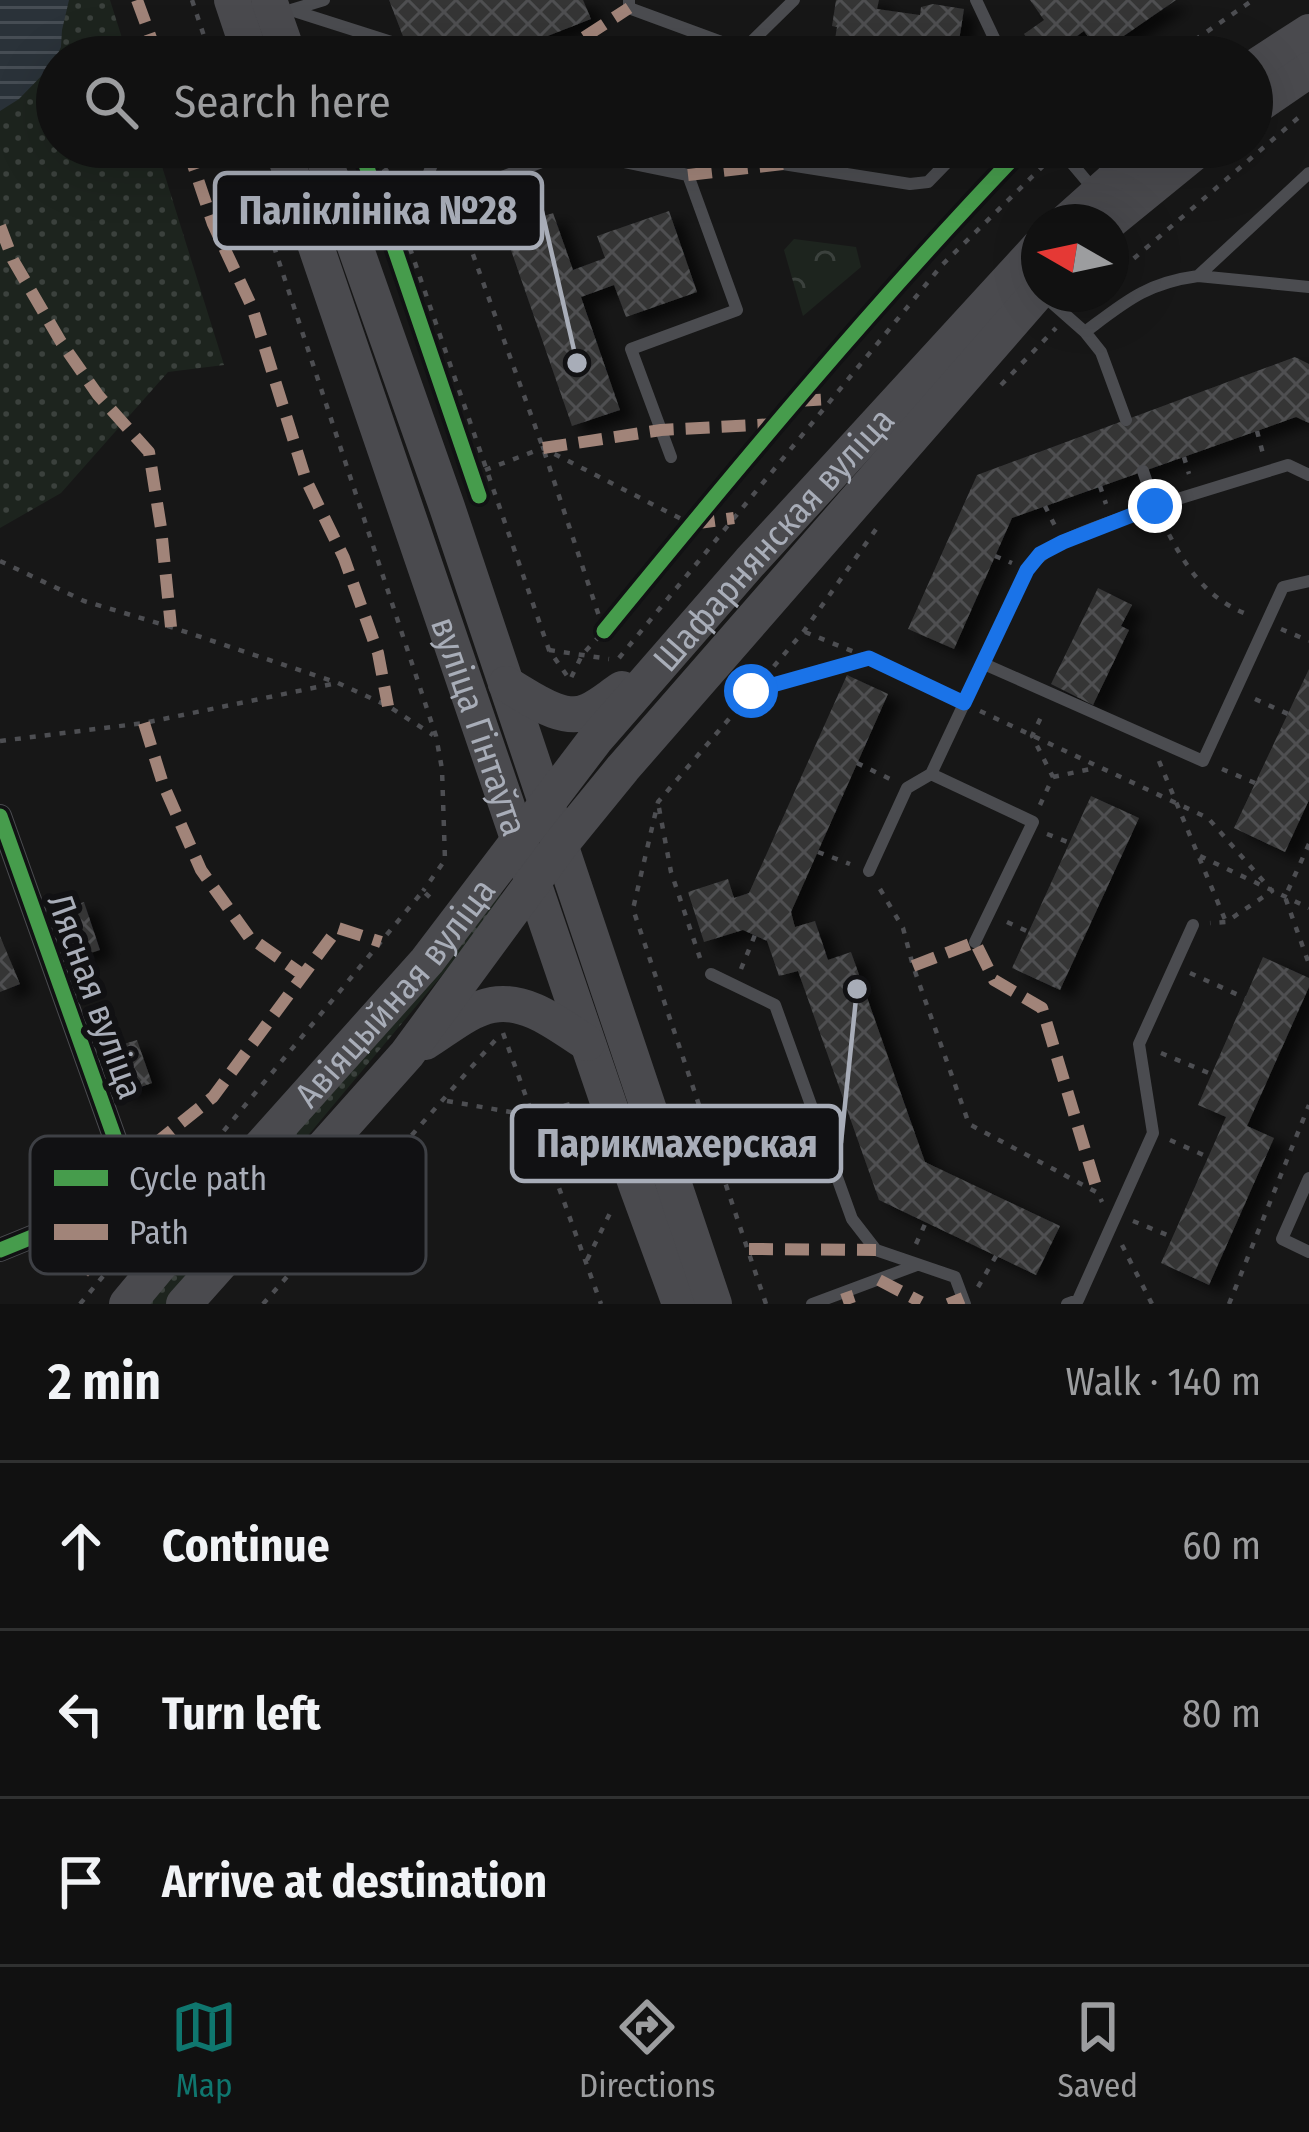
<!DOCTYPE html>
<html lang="en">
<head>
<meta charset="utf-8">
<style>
	body { margin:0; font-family:"Fira Sans Condensed",sans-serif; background:#1a1a1a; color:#f1f3f6 }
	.compass { position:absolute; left:1021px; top:204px; width:108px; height:108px; border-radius:50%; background:#111; box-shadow:0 12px 48px #0002; rotate:279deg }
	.stop { position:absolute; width:36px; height:36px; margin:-27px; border:9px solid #1a73e8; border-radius:50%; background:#fff }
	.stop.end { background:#1a73e8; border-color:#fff; box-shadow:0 3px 12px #0008 }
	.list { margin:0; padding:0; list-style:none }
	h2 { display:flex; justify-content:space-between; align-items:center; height:156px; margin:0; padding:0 48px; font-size:51px }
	h2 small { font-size:39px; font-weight:400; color:#9c9d9f }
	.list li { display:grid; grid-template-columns:78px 1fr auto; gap:36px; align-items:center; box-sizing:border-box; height:168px; padding:0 48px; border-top:3px solid #303131 }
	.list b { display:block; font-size:45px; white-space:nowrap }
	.list em { font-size:39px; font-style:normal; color:#9c9d9f }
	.icon { flex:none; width:66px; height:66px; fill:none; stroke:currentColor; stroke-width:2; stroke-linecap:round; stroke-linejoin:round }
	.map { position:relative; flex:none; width:1309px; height:1304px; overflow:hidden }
	.search { position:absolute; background:#111; box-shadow:0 12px 48px #0002; left:36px; right:36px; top:36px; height:132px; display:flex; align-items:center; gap:30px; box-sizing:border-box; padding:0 42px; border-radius:66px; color:#9c9d9f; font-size:45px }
	.sheet { height:660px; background:#111 }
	nav { display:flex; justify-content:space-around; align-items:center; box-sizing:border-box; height:168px; border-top:3px solid #303131; background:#111; font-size:33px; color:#9c9d9f }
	nav a { display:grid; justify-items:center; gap:6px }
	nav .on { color:#0f766e }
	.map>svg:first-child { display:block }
	.grass { fill:url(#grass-dots) }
	.park { fill:url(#park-crowns) }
	.water { fill:url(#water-rules) }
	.building { fill:url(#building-cross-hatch); filter:url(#shadow) }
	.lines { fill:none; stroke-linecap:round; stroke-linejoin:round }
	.path { stroke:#4d4e52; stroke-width:4.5; stroke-dasharray:6 9; stroke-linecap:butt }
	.lane { stroke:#4b4c50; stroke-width:12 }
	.street { stroke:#4b4c50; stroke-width:24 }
	.secondary { stroke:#4a4a4e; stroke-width:36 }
	.quiet { stroke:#a18479; stroke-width:12; stroke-dasharray:24 12; stroke-linecap:butt }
	.cycleway-casing { stroke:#111113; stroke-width:22 }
	.cycleway { stroke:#469c4c; stroke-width:15 }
	.route { stroke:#1a73e8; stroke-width:15 }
	.labels { text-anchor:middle; stroke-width:12; stroke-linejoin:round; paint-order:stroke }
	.street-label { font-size:36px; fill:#a8adb8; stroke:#111113 }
	.key { fill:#111113; stroke:#3e4045; stroke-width:3 }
	.key-label { font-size:33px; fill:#a8adb8 }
	.leader { fill:none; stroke:#a8adb8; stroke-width:4.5 }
	.callout-dot { fill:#a8adb8; stroke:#111113; stroke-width:4.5 }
	.callout { fill:#111113; stroke:#a8adb8; stroke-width:4.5 }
	.callout-label { font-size:39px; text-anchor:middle; font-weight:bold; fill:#a8adb8 }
</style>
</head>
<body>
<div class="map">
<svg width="1309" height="1304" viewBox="0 0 1309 1304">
	<defs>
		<pattern id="grass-dots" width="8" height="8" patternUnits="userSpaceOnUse" patternTransform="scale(3)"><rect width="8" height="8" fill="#1d241e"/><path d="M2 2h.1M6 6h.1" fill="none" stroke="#3b413d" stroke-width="1.8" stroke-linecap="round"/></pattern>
		<pattern id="park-crowns" width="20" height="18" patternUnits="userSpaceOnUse" patternTransform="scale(3)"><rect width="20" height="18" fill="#1d241e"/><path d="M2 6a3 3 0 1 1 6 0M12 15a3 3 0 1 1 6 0" fill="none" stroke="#3b413d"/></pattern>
		<pattern id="water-rules" width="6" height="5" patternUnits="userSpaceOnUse" patternTransform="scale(3)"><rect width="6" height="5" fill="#2a3239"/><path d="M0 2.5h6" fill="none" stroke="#464d54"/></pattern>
		<pattern id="building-cross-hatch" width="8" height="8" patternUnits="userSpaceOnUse" patternTransform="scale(3)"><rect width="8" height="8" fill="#353536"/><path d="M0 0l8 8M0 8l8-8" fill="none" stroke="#4f5051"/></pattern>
		<filter id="shadow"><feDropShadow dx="13" dy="8" stdDeviation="6" flood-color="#0009"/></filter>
	</defs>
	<rect width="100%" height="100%" fill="#171717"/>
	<!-- grass -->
	<path class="grass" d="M0,0H110L128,57H57V147H156L224,365L168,372L61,493L0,528Z
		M498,889L505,900L167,1304H149Z"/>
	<!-- park -->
	<path class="park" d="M794,239L856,247L861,267L803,316L784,250Z"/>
	<!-- water -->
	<path class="water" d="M0,0H69L62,30L61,47L53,64L19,99L0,111Z"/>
	<!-- building -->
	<path class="building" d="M389,0H583L591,19L494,57H411Z
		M836,0H879L877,9L920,15L921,7L933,4L964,9L958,47L952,46L950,57H832L837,27L832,26Z
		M1030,0H1176L1099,53L1084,31L1048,57H1040L1024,34L1044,20Z
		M598,42L635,45L634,57H596Z
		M669,211L697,292L626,317L614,285L581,297L620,410L572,426L504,230L553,213L573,270L605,258L597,236Z
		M1295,357L1309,364V423L1296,417L1012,518L954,649L908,629L977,475Z
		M1098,588L1132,605L1121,626L1129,630L1093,705L1051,684Z
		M1309,669V800L1285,852L1234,828Z
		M847,675L888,694L791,912L795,927L815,921L828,960L851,952L925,1162L1060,1226L1036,1275L879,1200L798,971L779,976L767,941L743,930L704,942L688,892L728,879L734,898L749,893Z
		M1091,796L1139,818L1060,990L1012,968Z
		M84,902L100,950L66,961L48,914Z
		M0,936L20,984L0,992Z
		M1263,957L1309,978V987L1247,1126L1274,1138L1209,1285L1161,1263L1226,1117L1198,1105Z
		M137,1040L152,1083L121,1094L104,1050Z"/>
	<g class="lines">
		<!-- path -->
		<path class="path" d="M192,0L211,57
			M339,45L343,57
			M1170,57L1253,0
			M241,147L436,736L442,769L445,860L423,891
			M374,147L393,201
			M383,172L417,147
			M405,234L549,650L570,680L582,655L604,631L543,448L458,213
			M1111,278L1298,118
			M1081,304L1093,294
			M1001,385L1056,328
			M1257,431L1263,454
			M1184,457L1189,474
			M485,470L543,448L691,524
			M1100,486L1106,504
			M1045,506L1056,528
			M1162,521C1183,562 1203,598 1249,615
			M995,556L1012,563
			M0,561L84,601L171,627L338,683L388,706L433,735
			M1281,629L1309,641
			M805,632L869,658L948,695
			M549,650L609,659
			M619,658L942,265L1046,163
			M751,691L866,658
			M1255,699L1288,714
			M980,711L1208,818L1272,891L1226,922L1210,923
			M0,741L144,723L337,683
			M1159,761L1226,922
			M857,763L890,779
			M1222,769L1255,783
			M1053,777L1095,768
			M1040,805L1053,777L1032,736L1043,713
			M659,808L671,872L700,958
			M1047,834L1070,843
			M1309,844L1285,897L1309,964
			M818,852L850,864
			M1200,856L1309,908
			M880,889L903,928L913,966L969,1124L1098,1193L1102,1202
			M1007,922L1029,932
			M741,969L755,935
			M1190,973L1245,998
			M503,1033L601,1304
			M1161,1053L1211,1074
			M447,1101L534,1116L576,1102
			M1170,1140L1208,1157
			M1133,1221L1172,1237
			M916,1244L926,1222
			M1122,1245L1152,1304
			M587,1260L612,1209
			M978,1287L996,1256
			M80,1304L423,891L436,903
			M263,1304L499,1036
			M766,1304L633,909L658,802L804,631L879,525
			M1229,1304L1309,1105"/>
		<!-- lane -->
		<path class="lane" d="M629,0V8L743,50
			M976,0L1003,57
			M291,10L407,47
			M291,10L324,0
			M745,55L743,50L794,0
			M777,147L783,164L910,184L928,182L962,147
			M1058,147L1096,192
			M416,210L438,147
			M356,232L571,151L688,175L737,310L631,349L671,457
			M1198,276L1309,173
			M1043,295L1085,332L1101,352L1126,420
			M1085,332C1125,302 1146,283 1198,276L1309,287
			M1155,506L1288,465L1309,475
			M984,664L1203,761L1283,587L1309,581
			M931,774L1033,822L975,942
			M869,871L907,788L931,774L1027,570C1056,534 1112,523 1155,506L1143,471
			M711,974L775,1005L852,1219L876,1250L955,1277L965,1304
			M1309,1178L1282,1239L1309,1252
			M812,1304L917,1265
			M1067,1304L1078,1300L1153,1133L1139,1044L1193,925"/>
		<!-- street -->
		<path class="street" d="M0,816L135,1195L0,1250"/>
		<!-- secondary -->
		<g class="secondary">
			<path d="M232,0L251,57"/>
			<path d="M269,0L289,57"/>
			<path d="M1252,69L1309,32"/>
			<path d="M1252,109L1309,70"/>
			<path id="s1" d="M282,147L636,1184L680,1304"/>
			<path d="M320,147L447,507L714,1304"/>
			<path d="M1066,222L1150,147"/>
			<path d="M1109,222L1201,147"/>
			<path d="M506,684C528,696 563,724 588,711C600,706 611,696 622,689"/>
			<path d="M425,1042C445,1030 469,1009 492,1005C527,998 560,1026 587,1043"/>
			<path id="s2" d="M127,1304L222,1190L427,961L595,740L750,562L1039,247"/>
			<path d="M184,1304L407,1054L561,844L623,768L1039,291"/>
		</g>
		<!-- quiet -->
		<path class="quiet" d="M137,0L158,57
			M554,57L629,8
			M187,147L213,224L252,307L306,480L344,558L378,653L388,706
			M688,175L783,164
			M0,226L13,260L61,342L98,395L149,452L161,528L171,627
			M797,401L832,399
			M543,448L661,430L775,424
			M691,524L734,518
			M144,723L163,784L201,870L249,937L303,975
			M913,966L975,942L994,980L1042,1008L1098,1193
			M125,1168L213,1097L338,928L381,942
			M82,1216L83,1264L100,1279
			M749,1249L876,1250
			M879,1280L921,1302
			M846,1292L850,1304
			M948,1304L963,1298"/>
		<defs>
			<path id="cycleway" d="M360,147L479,496
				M604,631C739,466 876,301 1024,147
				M0,816L135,1195L0,1250"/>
		</defs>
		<!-- cycleway casing -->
		<use href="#cycleway" class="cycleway-casing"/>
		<!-- cycleway -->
		<use href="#cycleway" class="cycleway"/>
	</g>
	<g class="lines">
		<!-- route -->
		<path class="route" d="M751,691L869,658L964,703L1027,570L1040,554L1063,542L1155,506"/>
	</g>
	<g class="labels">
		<!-- street labels -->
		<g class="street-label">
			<text dy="13" stroke="none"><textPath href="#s2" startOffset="1002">Шафарнянская вуліца</textPath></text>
			<text dy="13" stroke="none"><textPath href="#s1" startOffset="612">вуліца Гінтаўта</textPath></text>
			<text dy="13" stroke="none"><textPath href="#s2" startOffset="411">Авіяцыйная вуліца</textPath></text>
			<text transform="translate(96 996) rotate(70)" y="13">Лясная вуліца</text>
		</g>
	</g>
	<!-- legend -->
	<rect x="30" y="1136" width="396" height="138" rx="18" class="key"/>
	<rect x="54" y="1170" width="54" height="16" fill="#469c4c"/>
	<rect x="54" y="1224" width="54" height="16" fill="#a18479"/>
	<g class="key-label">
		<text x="129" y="1190">Cycle path</text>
		<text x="129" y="1244">Path</text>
	</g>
	<!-- callouts -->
	<path class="leader" d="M577 363L542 211M857 989L841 1143"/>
	<g class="callout-dot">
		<circle cx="577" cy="363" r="12"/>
		<circle cx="857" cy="989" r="12"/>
	</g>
	<g class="callout">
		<rect x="215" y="173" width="327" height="75" rx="12"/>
		<rect x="512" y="1106" width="329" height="75" rx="12"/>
	</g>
	<g class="callout-label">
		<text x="378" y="224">Паліклініка №28</text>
		<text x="677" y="1157">Парикмахерская</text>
	</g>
</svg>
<svg class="compass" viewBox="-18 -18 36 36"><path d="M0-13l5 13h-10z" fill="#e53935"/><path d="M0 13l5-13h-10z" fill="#9c9d9f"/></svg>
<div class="stop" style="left:751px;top:691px"></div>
<div class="stop end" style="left:1155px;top:506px"></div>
<div class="search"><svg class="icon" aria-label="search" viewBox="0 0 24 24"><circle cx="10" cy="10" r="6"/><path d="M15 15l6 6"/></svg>Search here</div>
</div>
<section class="sheet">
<h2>2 min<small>Walk · 140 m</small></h2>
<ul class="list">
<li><svg class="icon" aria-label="ahead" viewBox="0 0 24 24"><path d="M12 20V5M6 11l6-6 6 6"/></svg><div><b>Continue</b></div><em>60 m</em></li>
<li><svg class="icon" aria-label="left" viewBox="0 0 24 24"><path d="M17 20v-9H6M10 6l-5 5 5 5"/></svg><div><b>Turn left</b></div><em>80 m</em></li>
<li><svg class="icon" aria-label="arrive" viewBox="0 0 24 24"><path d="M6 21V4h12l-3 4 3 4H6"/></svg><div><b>Arrive at destination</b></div></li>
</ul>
</section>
<nav>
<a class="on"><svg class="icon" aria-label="map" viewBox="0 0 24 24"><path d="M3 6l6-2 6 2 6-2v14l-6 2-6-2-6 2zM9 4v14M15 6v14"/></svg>Map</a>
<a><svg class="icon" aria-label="directions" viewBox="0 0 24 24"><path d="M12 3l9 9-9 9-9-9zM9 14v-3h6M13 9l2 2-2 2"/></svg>Directions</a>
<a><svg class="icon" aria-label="saved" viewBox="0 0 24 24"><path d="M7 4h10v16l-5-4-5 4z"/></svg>Saved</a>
</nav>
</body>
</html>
